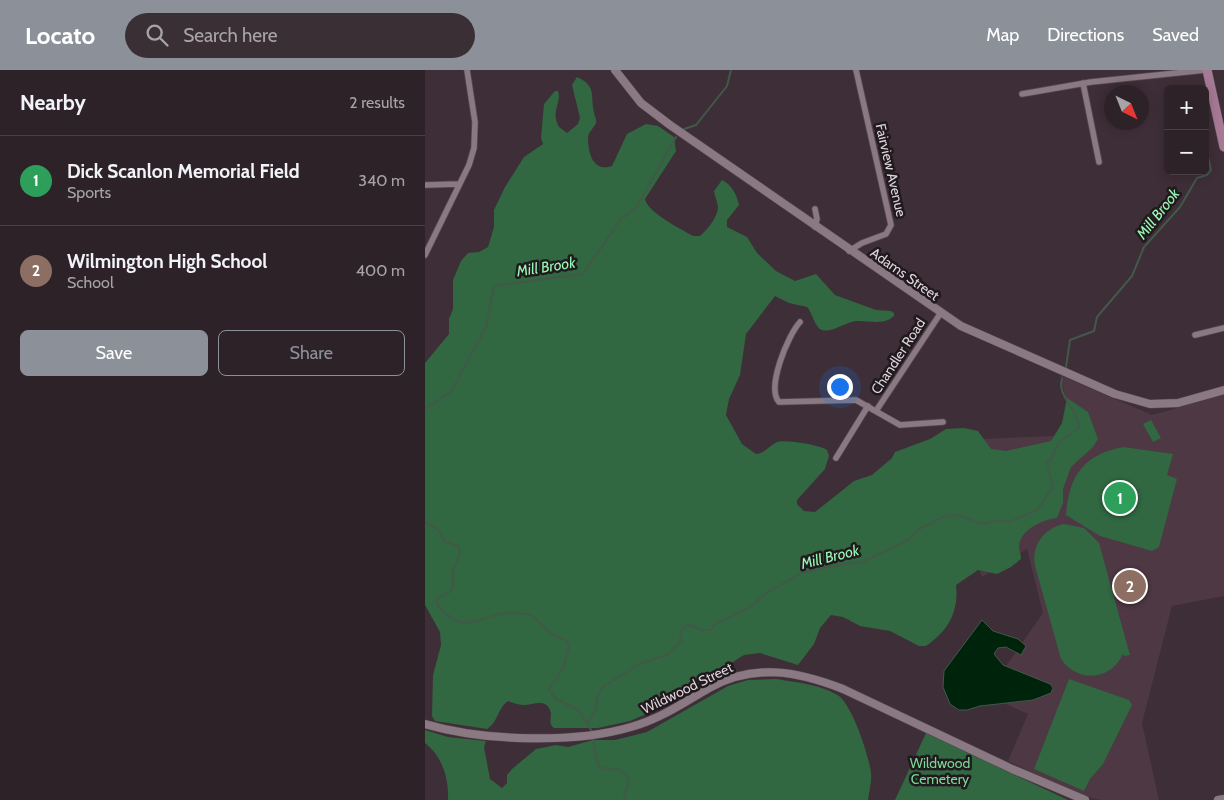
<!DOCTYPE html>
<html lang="en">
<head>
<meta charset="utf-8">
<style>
	body { margin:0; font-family:Cabin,sans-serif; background:#3a2f35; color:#f1f3f6 }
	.controls { position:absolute; right:15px; top:15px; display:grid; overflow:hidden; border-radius:8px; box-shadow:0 2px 12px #0003 }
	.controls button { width:45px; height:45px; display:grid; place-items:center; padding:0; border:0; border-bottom:1px solid #493f46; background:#2e2229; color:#f1f3f6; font:25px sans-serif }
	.compass { position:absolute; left:679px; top:15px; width:45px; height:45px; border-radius:50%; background:#2e2229; box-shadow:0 2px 12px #0003; rotate:137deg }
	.you { position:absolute; left:414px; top:316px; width:18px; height:18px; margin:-12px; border:4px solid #fff; border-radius:50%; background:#1a73e8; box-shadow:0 0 0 8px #1a73e833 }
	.badge { display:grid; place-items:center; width:32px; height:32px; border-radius:50%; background:#8c9099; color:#fff; font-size:16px; font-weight:700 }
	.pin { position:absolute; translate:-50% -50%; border:2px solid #fff; box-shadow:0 1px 5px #0006 }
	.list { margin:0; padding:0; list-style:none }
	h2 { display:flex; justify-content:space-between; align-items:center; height:65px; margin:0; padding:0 20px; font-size:21px }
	h2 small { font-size:16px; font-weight:400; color:#a7a4a8 }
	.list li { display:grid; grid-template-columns:32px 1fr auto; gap:15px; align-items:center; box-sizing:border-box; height:90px; padding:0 20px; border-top:1px solid #493f46 }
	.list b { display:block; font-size:19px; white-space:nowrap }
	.list p { margin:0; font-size:16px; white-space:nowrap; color:#a7a4a8 }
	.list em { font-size:16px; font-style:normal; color:#a7a4a8 }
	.actions { display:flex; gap:10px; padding:15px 20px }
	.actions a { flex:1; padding:11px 0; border:1px solid #8c9099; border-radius:8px; text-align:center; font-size:18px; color:#8c9099 }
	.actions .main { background:#8c9099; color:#fff }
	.icon { flex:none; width:28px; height:28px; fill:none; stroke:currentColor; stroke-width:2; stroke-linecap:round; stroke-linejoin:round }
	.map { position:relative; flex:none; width:799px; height:730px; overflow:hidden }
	header { display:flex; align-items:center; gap:30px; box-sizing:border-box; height:70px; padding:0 25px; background:#8c9099; color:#fff }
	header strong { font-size:24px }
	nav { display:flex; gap:28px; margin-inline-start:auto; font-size:18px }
	.search { width:350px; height:45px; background:#3a2f35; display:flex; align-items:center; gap:12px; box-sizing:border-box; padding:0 18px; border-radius:28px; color:#a7a4a8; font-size:19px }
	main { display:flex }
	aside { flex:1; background:#2e2229 }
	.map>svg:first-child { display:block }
	.built { fill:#4d3844 }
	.green { fill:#316741 }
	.water { fill:#00230b; stroke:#435849 }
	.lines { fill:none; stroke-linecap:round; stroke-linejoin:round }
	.stream { stroke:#435849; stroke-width:2 }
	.minor-casing { stroke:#584b53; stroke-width:7 }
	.tertiary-casing { stroke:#584b53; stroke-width:9 }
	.secondary-casing { stroke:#584b53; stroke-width:10 }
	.minor { stroke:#8a7882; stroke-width:5.5 }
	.tertiary { stroke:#8a7882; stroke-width:8 }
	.secondary { stroke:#a67994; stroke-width:9 }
	.labels { text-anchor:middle; stroke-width:5; stroke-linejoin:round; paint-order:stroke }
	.street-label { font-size:14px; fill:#ded4da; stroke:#20191d }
	.park-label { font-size:14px; fill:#7ad995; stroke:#20191d }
	.water-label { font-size:15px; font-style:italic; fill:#98f8b3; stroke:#20191d }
</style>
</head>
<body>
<header>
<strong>Locato</strong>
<div class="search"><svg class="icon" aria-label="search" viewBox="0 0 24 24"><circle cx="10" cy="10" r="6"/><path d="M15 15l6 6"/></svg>Search here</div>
<nav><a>Map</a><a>Directions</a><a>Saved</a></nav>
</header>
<main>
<aside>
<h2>Nearby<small>2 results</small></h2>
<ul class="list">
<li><span class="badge" style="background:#2e9e5b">1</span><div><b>Dick Scanlon Memorial Field</b><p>Sports</p></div><em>340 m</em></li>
<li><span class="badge" style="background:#8d6e63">2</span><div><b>Wilmington High School</b><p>School</p></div><em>400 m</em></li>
</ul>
<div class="actions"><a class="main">Save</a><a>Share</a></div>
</aside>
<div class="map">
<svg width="799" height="730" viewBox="0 0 799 730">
	<rect width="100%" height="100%" fill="#3e2e37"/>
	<!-- built -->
	<path class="built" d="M635,305L727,345L799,325V526L747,536L717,653L734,730H676L667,728L644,720L583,691L603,644L561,625L618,543L602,479L557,507L550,490L533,370L650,365Z"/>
	<!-- green -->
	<path class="green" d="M152,7C172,16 165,25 169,42C169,46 172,49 171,53C169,58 164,61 163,67C163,81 167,103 187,96L202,64L221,54L233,56L249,67L251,81L220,129C222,142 256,159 268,166H275C282,160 292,148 293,138C293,133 290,127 289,121L297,110C307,115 312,125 314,135L302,150V157L322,167L332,183L351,201L370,211L391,204L410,225L451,240L466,241L469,243V246C458,256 444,250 431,251C421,252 407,263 397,260C390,258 387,242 382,237L364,233L350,226L321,264L315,305L304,329L301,345L317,374L331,384C340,383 344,376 352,372C359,369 396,375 402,380L404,386L400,399L372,430V434L379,441L390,442L429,411L447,405L467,388L470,382L505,369L521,359L539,358L553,361L566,379L581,381L626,371L637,353L642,328L663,342L673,369L668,377L646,397L638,419V433L632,448C617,450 596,459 594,476C594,480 596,484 596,489L586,497L572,504L553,500L531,515C534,542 523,561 501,576H494L465,561L435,556L418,547L406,545L395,558L389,574L373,595L335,583L319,585L237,637L205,651L173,658H129C122,653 128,646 125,640C120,628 108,635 99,635C94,635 88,633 83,631C72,639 74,651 62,659L10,651L7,646L8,605L16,575L15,562L0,535V293L24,264V249L28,239V210L36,191L43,183L54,182L63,177L69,157V140L80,117L99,87L118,74L116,68L119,34L130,21H133C137,34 125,41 134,57L142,63L153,54L155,48L147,15Z
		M726,350L736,368L728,372L718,354Z
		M698,377L748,384L742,405L752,409L734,477L727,481L675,466L641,445C644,406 658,385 698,377Z
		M639,454L659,458L674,473L705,585L699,586L698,584C686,611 652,613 636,589L610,496C606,476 619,458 639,454Z
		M351,609C370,612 398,615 414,626C428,637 444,686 446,703C447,712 444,722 443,730H23C24,708 17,686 0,673V660L23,667L61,671L59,677L65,709L77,718L82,713V705L87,699L111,679L131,675L143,677L168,670H190L222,662L303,616L323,610Z
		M644,609L704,630L707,635L678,694L665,709L659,721L609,699Z
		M501,663L643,730H470Z"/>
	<!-- water -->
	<path class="water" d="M557,550L568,561L593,569L601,576L596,585L581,577L573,578L569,584L578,595L625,614L628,618L626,623L608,630L555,636L542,640H534L525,634L518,617L519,601Z"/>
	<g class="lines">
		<!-- stream -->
		<path class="stream" d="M780,46L783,42
			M259,59L271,55L302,16L306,0
			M641,297L645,270L669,261L672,247L707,206L719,177L755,137L772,108L782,105L786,100L780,73
			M0,339L26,322L61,257L69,216L158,204L195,150L211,138L251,67
			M0,453L13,459L19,471L33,476L35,482C35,488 31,491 29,497C23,517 39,517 12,528V534C35,561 42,553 71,545C82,542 95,543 106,545L128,565L141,570L144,576L138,598L124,620L130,628L154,641L168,663
			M162,652C177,640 166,630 178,617L214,594L242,585L257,570L255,563L258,557L264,555L278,560H286L290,554L325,537L340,524L376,503L401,497L437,492L481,471L496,458L518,447L534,445L556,454L576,450L584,452L612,440L628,417L622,393L627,388L634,372L654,358C655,342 631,325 637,309
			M168,668L171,688L175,698L195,700C210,710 200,718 199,730"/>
		<defs>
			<path id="minor" d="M658,13L674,92
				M597,24L666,12L780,0
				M0,115L34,114
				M390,157L392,149L390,139
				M424,181L437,173L461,164L466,155L431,0
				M0,185L44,95L49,78L50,52L42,0
				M375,252C363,265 341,318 354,332L431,330L475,355L518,352
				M770,265L799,258
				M451,341L515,244
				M411,388L443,336"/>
			<path id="tertiary" d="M190,0L216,33L245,55L536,256L690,324L725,334L753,333L799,320
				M0,654C58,671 148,674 206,657C235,649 258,633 284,618C329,593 372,601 418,619L587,699L660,730
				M793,730L799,729"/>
			<path id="secondary" d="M782,0L799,77"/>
		</defs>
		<!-- minor casing -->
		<use href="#minor" class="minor-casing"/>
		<!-- tertiary casing -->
		<use href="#tertiary" class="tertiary-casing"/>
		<!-- secondary casing -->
		<use href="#secondary" class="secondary-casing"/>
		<!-- minor -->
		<use href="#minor" class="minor"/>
		<!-- tertiary -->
		<use href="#tertiary" class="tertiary"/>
		<!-- secondary -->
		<use href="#secondary" class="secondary"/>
	</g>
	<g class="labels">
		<!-- street labels -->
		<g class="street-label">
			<text transform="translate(466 100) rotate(77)" y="5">Fairview Avenue</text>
			<text transform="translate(480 204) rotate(35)" y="5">Adams Street</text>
			<text transform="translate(473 286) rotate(-57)" y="5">Chandler Road</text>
			<text transform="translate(262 618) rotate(-26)" y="5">Wildwood Street</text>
		</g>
		<!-- park labels -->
		<g class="park-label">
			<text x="515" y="698">Wildwood<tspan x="515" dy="16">Cemetery</tspan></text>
		</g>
		<!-- water labels -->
		<g class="water-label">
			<text transform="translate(733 144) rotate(-52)" y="5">Mill Brook</text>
			<text transform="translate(121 197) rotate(-9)" y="5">Mill Brook</text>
			<text transform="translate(405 487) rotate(-14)" y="5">Mill Brook</text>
		</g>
	</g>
</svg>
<div class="controls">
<button>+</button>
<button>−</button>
</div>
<svg class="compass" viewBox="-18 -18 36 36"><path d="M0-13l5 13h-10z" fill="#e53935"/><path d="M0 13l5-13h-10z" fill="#a7a4a8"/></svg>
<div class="you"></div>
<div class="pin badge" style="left:695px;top:428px;background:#2e9e5b">1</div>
<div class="pin badge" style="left:705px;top:516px;background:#8d6e63">2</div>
</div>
</main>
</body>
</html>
